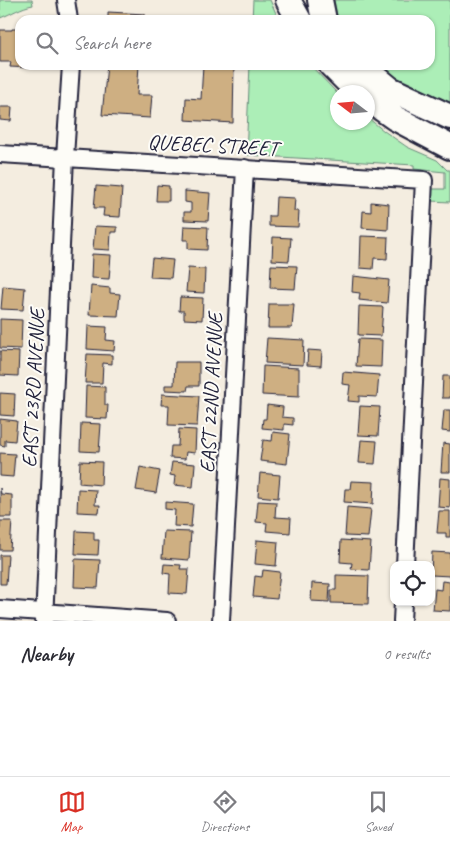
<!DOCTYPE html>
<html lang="en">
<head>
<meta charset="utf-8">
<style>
	body { margin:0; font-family:Caveat,sans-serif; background:#f2f2f3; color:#2b2b33 }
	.controls { position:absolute; right:15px; bottom:15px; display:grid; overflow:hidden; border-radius:10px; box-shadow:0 1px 4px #0004 }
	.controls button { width:45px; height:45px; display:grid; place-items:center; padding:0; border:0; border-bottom:1px solid #e1e1e2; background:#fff; color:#2b2b33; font:25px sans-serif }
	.compass { position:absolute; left:330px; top:85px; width:45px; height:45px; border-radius:50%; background:#fff; box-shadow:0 1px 4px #0004; rotate:286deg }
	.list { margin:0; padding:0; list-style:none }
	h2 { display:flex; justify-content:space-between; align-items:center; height:65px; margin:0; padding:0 20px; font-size:21px }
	h2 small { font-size:16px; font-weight:400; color:#7c7c81 }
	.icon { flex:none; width:28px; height:28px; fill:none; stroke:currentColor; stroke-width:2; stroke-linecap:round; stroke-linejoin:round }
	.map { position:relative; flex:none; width:450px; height:621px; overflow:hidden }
	.search { position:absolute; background:#fff; box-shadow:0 1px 4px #0004; left:15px; right:15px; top:15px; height:55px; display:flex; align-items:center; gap:12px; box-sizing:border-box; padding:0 18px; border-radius:15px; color:#7c7c81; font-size:19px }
	.sheet { height:155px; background:#fff }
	nav { display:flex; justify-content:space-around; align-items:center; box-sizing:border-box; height:70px; border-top:1px solid #e1e1e2; background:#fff; font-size:14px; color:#7c7c81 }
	nav a { display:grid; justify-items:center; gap:2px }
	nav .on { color:#d93025 }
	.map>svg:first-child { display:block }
	.green { fill:#aceeb7; stroke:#678879 }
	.building { fill:#ceaf82; stroke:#22223b }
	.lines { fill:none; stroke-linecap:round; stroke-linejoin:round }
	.minor-casing { stroke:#22223b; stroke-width:20 }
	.highway-casing { stroke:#22223b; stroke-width:28 }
	.minor { stroke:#fdfcf7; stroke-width:16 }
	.highway { stroke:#fdfcf7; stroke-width:24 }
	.labels { text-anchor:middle; stroke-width:4; stroke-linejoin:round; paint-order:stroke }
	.street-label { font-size:21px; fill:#22223b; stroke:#fdfcf7 }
</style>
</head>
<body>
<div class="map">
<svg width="450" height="621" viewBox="0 0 450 621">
	<rect width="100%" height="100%" fill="#f4ede0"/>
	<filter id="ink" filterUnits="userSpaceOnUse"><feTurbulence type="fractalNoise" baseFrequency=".02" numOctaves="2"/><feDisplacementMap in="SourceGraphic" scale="10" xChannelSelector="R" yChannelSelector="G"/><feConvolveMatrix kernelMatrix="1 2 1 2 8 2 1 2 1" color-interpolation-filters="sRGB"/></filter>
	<g filter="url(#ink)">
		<!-- green -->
		<path class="green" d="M0,0H32L33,5C21,7 11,14 0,18Z
			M253,0H270L279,20H252Z
			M334,0H450V106L409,87L376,65H430V20H338Z
			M250,65H310L337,93L338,122H368V118L384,131L407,147L437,160L447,170H450V202L431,201L432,189H445V172L414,169V165L246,155Z"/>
		<!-- building -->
		<path class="building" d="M108,12L145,14V20H108Z
			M201,18L239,19L201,20Z
			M12,29H20V65H32V68L10,67L11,62H0V30H12Z
			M107,65H139L137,95H152L150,118L102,115Z
			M203,65H234L233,123L185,120L186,98L201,99Z
			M0,107H12L11,121L0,120Z
			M157,185L169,186V201H156Z
			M96,186L122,188L120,217L103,216L104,208H94Z
			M185,191L210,193L208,221L184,220V212H191V203L185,202Z
			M276,197L295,198L294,211H299L298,227L269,226V216H275Z
			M371,202L389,204L388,230L362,228L363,211L371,212Z
			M95,226L117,227V232H111L110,250L93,249Z
			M184,226L208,227L207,250L188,249V240H183Z
			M361,236L388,237L387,259L374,258L373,269L360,268Z
			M273,237L291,238L289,261L272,260Z
			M92,254L111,255L109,279L91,278Z
			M152,258L173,260L171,278L150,277Z
			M271,265L297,266L295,289L270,288Z
			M188,268L205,269L204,293L186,292Z
			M353,276L389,280L387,303L359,300L360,293L352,292Z
			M3,286L25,288L23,310L1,309Z
			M91,286L110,288V293L120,294L118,316L89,315Z
			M180,297L203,298L202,320L184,319V311H179Z
			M269,304H294L292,328H268Z
			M359,306L383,307L381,336L358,335Z
			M0,319L22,320L21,349L0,348Z
			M88,326L107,327L106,340L115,341L114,351L87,349Z
			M267,338L304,340L303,365L265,363Z
			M358,339L382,340L381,367L356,366Z
			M308,350L322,351L321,366L307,365Z
			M0,351L19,352L18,376L0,375Z
			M87,354L112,355V364L103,363L102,383H85Z
			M175,362H199V386H188L187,391L165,390V385H174Z
			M263,366L299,368V397L262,395Z
			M343,372L379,375L377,397L359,396V402L348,401L350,385L342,384Z
			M443,376H450V398H442Z
			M86,386L105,387V405H108L107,419L85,418Z
			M0,393L15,394L14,416L0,415Z
			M162,394L199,396L197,426L168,425L169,405H161Z
			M267,405L283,407L282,417L293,418V425L284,424V430L262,428L263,419H266Z
			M360,406L380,407L378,436L358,435Z
			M444,410H450V432L442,431Z
			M0,419L17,421L15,441L5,440V446L0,445Z
			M81,423L101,424L99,452L80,451Z
			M179,429L196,430L195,453L186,452L185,459L170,458L171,446H178Z
			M273,432L290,434L287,464L260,461L263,440L272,441Z
			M361,440L377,441L375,464L359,463Z
			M443,443L450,444V472H441Z
			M0,453L15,454L13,477L0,476Z
			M80,461L102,462L101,485L79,483Z
			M172,462L195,464L193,487L174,485L175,476L170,475Z
			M140,467L160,471L156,493L136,490Z
			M260,473L280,475L278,498L258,496Z
			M440,478L450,479V508L438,507Z
			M351,481L374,482L373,504L344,502L345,489H350Z
			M0,488L1,494L12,495V517H0Z
			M78,489L96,490L95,505H100L99,513L77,512Z
			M258,501L276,502L275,517L291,518L290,533L266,531L267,523L256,522Z
			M165,502L193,504L191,527L174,526L175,510L165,509Z
			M347,507L371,509L368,537L345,536Z
			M439,511H450V537H446V533H437Z
			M0,521H12L10,550H0Z
			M76,531L94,532V540H99L98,555L75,554Z
			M164,531L191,532L189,560L162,558Z
			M257,540L278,542L276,566L255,564Z
			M341,540L371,542L369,570L351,569L352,563L340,562Z
			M432,552L450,553V576L431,575Z
			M0,555H8L6,584H0Z
			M75,559L100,560L98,588L74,587Z
			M164,564L181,565L180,569H189L187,594L169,593L170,574L163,573Z
			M263,570L280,572L277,599L253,597L255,576L262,577Z
			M336,575L369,576L368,604L331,603V590H336Z
			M442,581L450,582V611L433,610L435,589L441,590Z
			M312,583L330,584L329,602L311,601Z"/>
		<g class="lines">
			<defs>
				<path id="minor" d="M66,0L69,20
					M0,154L424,180L405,565
					M0,609L167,621
					M44,621L65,157L71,65
					M221,621L245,168
					M402,621L403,602"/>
				<path id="highway" d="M288,0L299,20
					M320,0L324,20
					M331,65L358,92
					M361,65L390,89L450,117
					M368,99L395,118L450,147"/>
			</defs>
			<!-- minor casing -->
			<use href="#minor" class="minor-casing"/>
			<!-- highway casing -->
			<use href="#highway" class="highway-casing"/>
			<!-- minor -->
			<use href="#minor" class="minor"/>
			<!-- highway -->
			<use href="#highway" class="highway"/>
		</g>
	</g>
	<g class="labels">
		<!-- street labels -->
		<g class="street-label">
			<text transform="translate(213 145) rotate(3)" y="7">QUEBEC STREET</text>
			<text transform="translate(33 388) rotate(-87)" y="7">EAST 23RD AVENUE</text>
			<text transform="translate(211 393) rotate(-87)" y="7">EAST 22ND AVENUE</text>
		</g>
	</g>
</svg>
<div class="controls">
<button><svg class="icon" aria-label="locate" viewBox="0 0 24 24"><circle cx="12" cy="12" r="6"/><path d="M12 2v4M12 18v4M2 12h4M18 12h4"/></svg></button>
</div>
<svg class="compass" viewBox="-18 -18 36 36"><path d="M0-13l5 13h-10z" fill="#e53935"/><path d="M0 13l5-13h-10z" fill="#7c7c81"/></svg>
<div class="search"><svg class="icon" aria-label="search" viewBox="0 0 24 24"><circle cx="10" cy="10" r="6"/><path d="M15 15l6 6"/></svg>Search here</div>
</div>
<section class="sheet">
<h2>Nearby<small>0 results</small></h2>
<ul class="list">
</ul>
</section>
<nav>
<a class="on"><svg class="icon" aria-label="map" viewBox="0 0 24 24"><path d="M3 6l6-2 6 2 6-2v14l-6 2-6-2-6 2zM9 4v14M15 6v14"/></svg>Map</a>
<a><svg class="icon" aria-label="directions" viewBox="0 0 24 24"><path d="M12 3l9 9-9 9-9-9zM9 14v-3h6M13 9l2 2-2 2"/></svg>Directions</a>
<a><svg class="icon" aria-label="saved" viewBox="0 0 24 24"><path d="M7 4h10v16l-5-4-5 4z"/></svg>Saved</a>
</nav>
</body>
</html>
